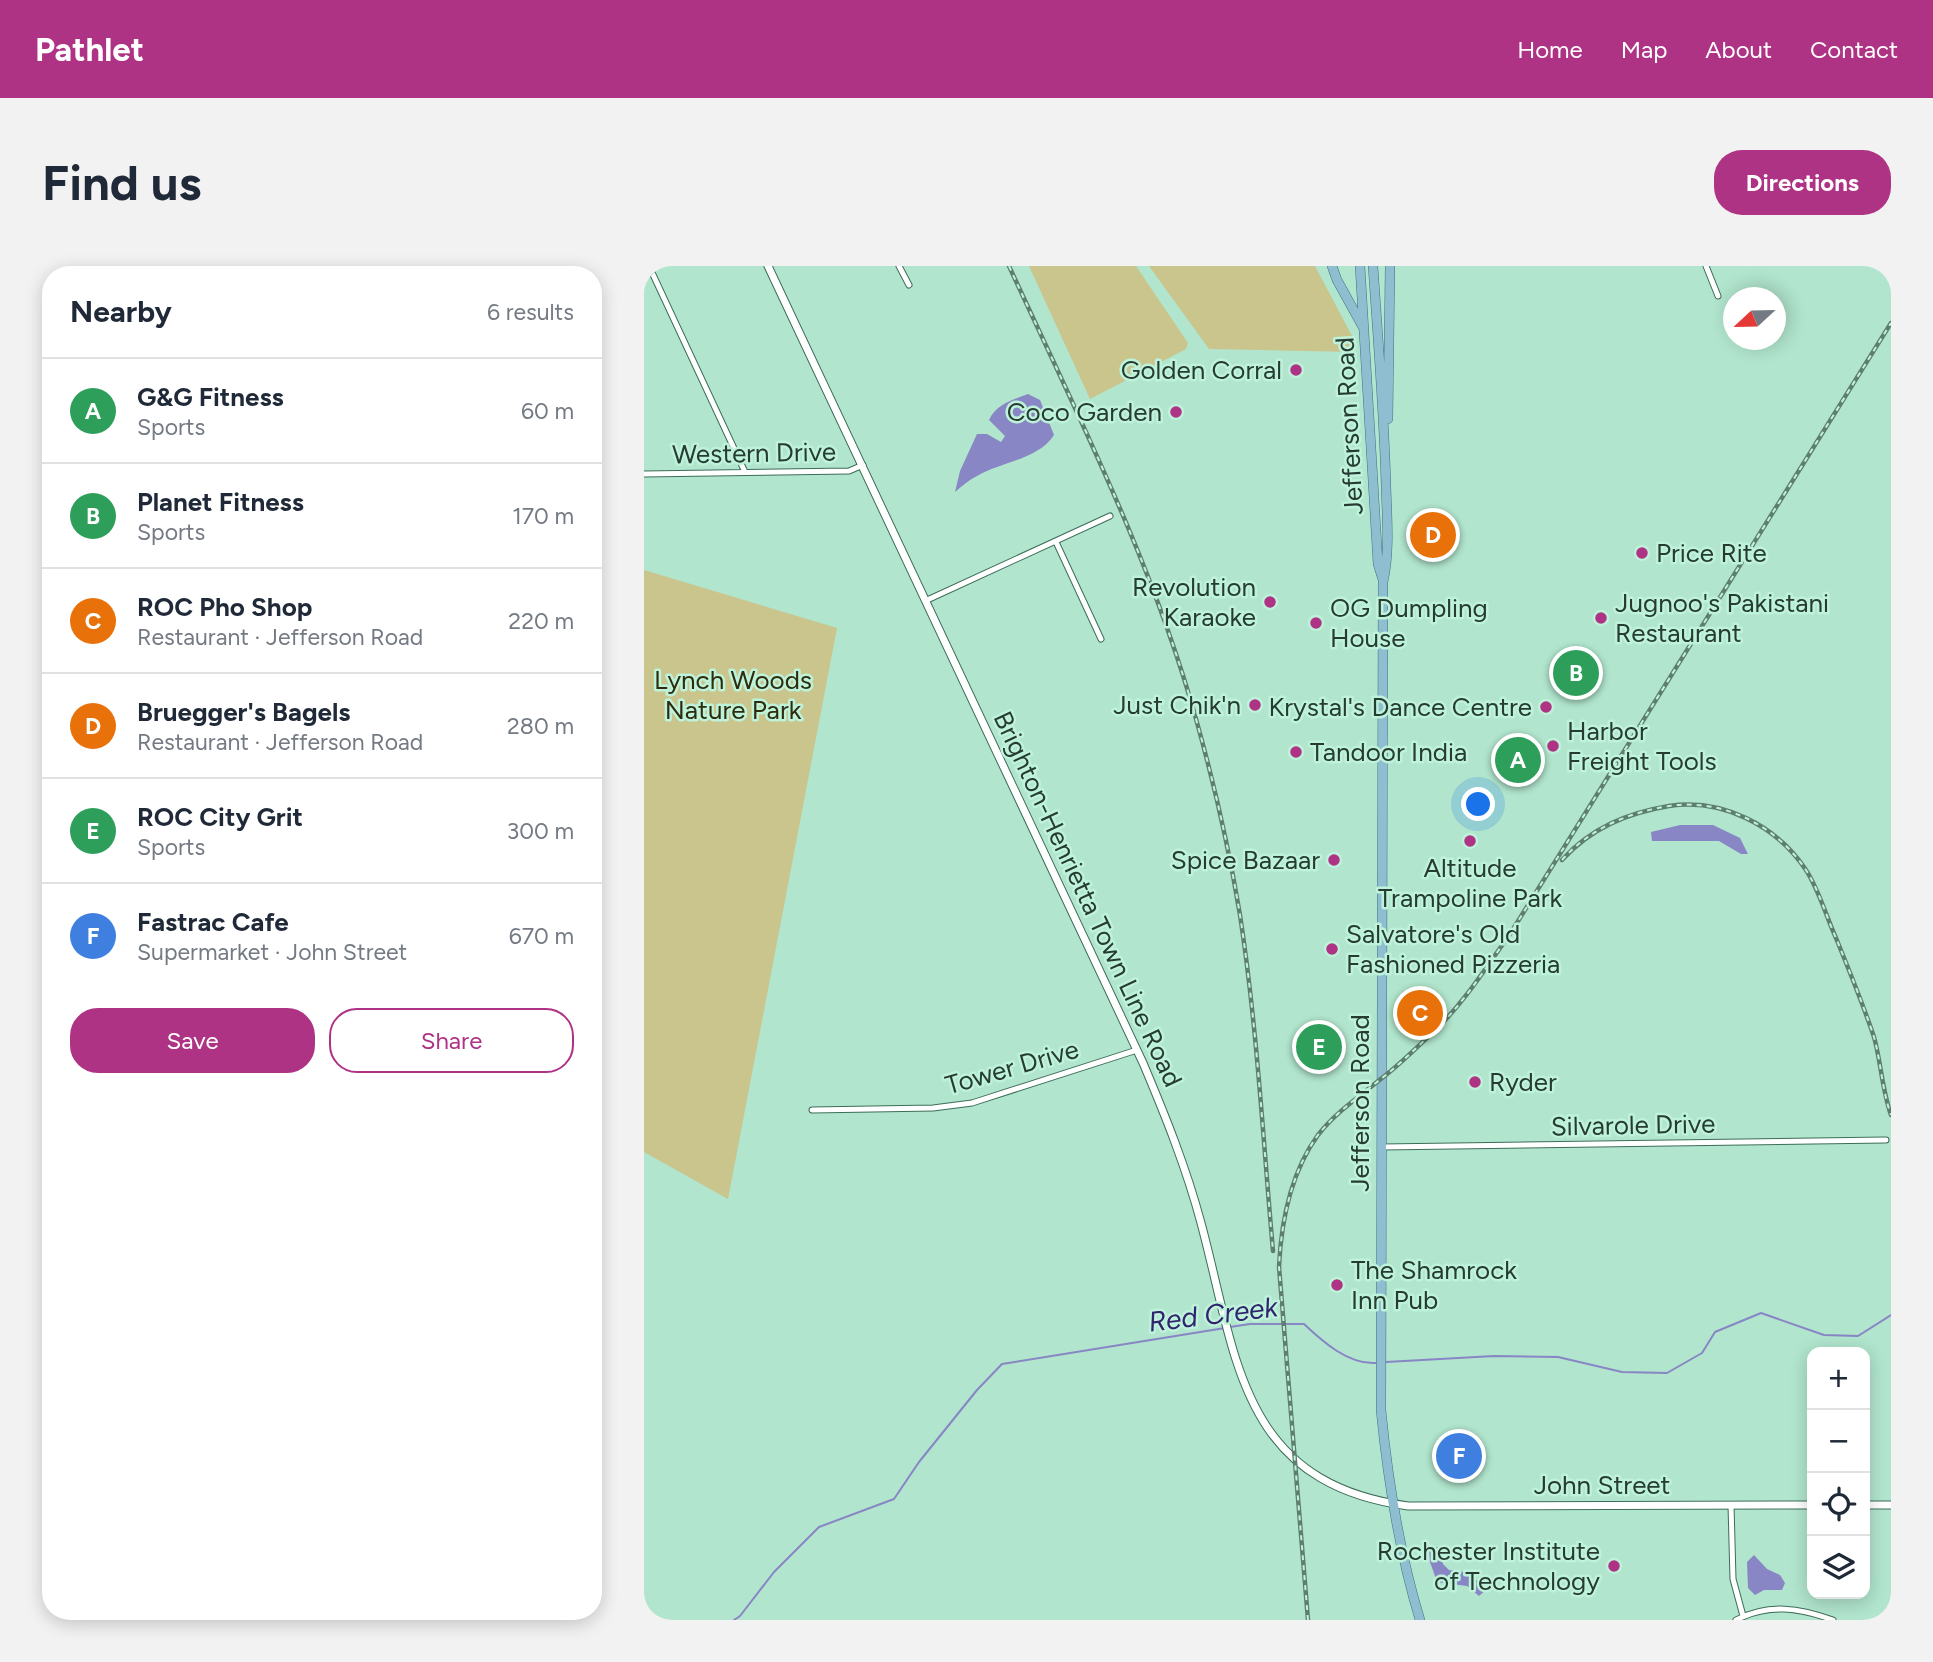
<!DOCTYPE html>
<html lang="en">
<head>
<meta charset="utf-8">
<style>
	body { margin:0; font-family:Figtree,sans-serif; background:#f2f2f3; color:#1f2937 }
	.controls { position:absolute; right:21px; bottom:21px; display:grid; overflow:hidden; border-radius:14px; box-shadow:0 4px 18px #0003 }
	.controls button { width:63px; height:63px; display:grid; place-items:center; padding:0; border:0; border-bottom:2px solid #e0e1e3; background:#fff; color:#1f2937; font:35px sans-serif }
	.compass { position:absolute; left:1079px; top:21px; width:63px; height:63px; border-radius:50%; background:#fff; box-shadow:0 4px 18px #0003; rotate:248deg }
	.you { position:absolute; left:835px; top:539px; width:24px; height:24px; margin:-18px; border:5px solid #fff; border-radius:50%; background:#1a73e8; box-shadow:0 0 0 10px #1a73e833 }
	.badge { display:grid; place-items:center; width:46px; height:46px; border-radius:50%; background:#af3384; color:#fff; font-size:23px; font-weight:700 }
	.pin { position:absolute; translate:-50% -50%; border:4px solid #fff; box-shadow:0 2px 7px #0006 }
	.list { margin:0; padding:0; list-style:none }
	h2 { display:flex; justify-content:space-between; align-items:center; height:91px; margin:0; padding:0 28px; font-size:30px }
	h2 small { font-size:23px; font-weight:400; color:#747a83 }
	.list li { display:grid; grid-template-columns:46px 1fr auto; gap:21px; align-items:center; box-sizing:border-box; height:105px; padding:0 28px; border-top:2px solid #e0e1e3 }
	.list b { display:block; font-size:26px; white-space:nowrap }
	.list p { margin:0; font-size:23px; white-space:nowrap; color:#747a83 }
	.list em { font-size:23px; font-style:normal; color:#747a83 }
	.actions { display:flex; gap:14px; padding:21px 28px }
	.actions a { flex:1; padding:16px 0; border:2px solid #af3384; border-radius:28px; text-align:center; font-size:24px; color:#af3384 }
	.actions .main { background:#af3384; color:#fff }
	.icon { flex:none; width:38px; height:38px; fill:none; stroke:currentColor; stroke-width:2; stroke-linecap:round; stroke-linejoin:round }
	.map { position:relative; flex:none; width:1247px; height:1354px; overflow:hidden; border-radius:28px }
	header { display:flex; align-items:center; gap:42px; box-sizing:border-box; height:98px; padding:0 35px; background:#af3384; color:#fff }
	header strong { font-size:33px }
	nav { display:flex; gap:38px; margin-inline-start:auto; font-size:24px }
	.intro { display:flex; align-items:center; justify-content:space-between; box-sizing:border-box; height:168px; padding:0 42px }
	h1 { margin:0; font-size:49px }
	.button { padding:18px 32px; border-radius:28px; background:#af3384; color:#fff; font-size:24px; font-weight:700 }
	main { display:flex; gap:42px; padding:0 42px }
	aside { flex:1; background:#fff; border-radius:28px; box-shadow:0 4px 18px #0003 }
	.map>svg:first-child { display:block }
	.green { fill:#c9c58d }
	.water { fill:#8886c4 }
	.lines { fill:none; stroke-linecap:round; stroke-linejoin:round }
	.stream { stroke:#8886c4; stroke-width:2 }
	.minor-casing { stroke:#3d6d58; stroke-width:7 }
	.tertiary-casing { stroke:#3d6d58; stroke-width:9 }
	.primary-casing { stroke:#387483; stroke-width:10 }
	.minor { stroke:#fff; stroke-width:5 }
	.tertiary { stroke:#fff; stroke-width:7 }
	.primary { stroke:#8ebecf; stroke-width:9 }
	.rail-casing { stroke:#5e7f70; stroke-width:4.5 }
	.rail { stroke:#bef2da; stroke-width:2; stroke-dasharray:5; stroke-linecap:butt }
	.poi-dot { fill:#af3384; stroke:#bef2da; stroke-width:2.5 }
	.labels { text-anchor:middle; stroke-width:5; stroke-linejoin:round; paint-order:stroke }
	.poi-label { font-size:26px; fill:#263b32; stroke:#bef2da; text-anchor:start }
	.street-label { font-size:26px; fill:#263b32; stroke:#bef2da }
	.park-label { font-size:26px; fill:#2e2c0c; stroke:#bef2da }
	.water-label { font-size:28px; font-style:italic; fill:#30246e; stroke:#bef2da }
</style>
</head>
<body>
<header>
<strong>Pathlet</strong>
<nav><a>Home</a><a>Map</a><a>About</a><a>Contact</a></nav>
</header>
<div class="intro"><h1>Find us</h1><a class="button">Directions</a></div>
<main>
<aside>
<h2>Nearby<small>6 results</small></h2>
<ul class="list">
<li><span class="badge" style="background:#2e9e5b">A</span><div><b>G&amp;G Fitness</b><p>Sports</p></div><em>60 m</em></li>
<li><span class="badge" style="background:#2e9e5b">B</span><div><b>Planet Fitness</b><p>Sports</p></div><em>170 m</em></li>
<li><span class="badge" style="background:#e8710a">C</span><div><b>ROC Pho Shop</b><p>Restaurant · Jefferson Road</p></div><em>220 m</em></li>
<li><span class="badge" style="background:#e8710a">D</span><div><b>Bruegger's Bagels</b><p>Restaurant · Jefferson Road</p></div><em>280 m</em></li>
<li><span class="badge" style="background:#2e9e5b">E</span><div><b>ROC City Grit</b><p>Sports</p></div><em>300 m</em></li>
<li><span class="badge" style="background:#3f7fe0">F</span><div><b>Fastrac Cafe</b><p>Supermarket · John Street</p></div><em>670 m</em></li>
</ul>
<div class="actions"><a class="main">Save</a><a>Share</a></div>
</aside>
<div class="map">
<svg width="1247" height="1354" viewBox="0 0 1247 1354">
	<rect width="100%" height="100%" fill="#b1e5cd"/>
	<!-- green -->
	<path class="green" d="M385,0H492L544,77L542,83L446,133Z
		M505,0H671L708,70L711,86L565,83Z
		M0,304L193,362L84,933L0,886Z"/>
	<!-- water -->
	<path class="water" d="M384,128L396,134L410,169C395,193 357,196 333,210C325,214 318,220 311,226L316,205L333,168H343L357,176L361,170L345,154C352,138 368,134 384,128Z
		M1036,559H1069L1096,572L1104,588H1097L1075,575H1008L1007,566Z
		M794,1281L799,1298L805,1304L820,1306L844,1322L835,1330L823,1320L793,1316L786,1296L785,1282Z
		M1110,1289L1123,1303L1136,1309L1141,1317L1138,1324H1120L1111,1329L1104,1322L1103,1296Z"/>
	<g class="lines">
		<!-- stream -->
		<path class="stream" d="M586,1061L606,1058H660C679,1076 705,1099 732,1097
			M742,1096L850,1090L914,1091L978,1106L1023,1107L1058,1087L1071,1066L1117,1047L1180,1069L1214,1070L1247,1049
			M90,1354L96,1350L130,1306L175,1261L250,1233L275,1196L333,1124L358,1098L581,1062"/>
		<defs>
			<path id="minor" d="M5,0L101,206
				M255,0L265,19
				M1062,0L1074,30
				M0,208L205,205L219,199
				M412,276L457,373
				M281,335L466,250
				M168,844L289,842L328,837L493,784
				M738,881L1242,874
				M1087,1239L1089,1313L1099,1350
				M1092,1354C1125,1337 1156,1342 1189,1354"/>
			<path id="tertiary" d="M124,0L499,797C521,849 542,901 557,957C593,1090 595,1217 764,1240L1168,1239
				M1221,1239H1247"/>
			<path id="primary" d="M688,0L693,14L719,61
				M716,0L734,298L739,314
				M729,0C734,73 740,146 742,220C743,252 746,285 739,316L737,1144C744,1216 755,1285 776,1354
				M744,153L746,0"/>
		</defs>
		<!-- minor casing -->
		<use href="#minor" class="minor-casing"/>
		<!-- tertiary casing -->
		<use href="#tertiary" class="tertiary-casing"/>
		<!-- primary casing -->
		<use href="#primary" class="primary-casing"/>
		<!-- minor -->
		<use href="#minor" class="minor"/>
		<!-- tertiary -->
		<use href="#tertiary" class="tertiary"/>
		<!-- primary -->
		<use href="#primary" class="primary"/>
		<defs>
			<path id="rail" d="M365,0C433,148 508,295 552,453C570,517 585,583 596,649C613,760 619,873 629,985
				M918,594C947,562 983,547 1025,540C1078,532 1132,559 1162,604C1175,624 1182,650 1192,672C1205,704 1219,738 1230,771C1237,796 1238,824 1247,849
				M664,1354L635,1001C637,957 647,906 674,869C692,846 716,830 738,812C755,799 770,784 786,769C818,740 841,703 866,668L1247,57"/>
		</defs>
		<!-- rail casing -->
		<use href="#rail" class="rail-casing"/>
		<!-- rail -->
		<use href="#rail" class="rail"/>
	</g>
	<!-- markers -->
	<g class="poi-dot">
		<circle cx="652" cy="104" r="7"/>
		<circle cx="532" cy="146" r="7"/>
		<circle cx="998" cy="287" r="7"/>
		<circle cx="626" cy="336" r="7"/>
		<circle cx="957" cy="352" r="7"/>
		<circle cx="672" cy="357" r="7"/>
		<circle cx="611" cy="439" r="7"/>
		<circle cx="902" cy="441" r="7"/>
		<circle cx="909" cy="480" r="7"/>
		<circle cx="652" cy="486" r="7"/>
		<circle cx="826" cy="575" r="7"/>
		<circle cx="690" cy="594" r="7"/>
		<circle cx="688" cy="683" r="7"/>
		<circle cx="831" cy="816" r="7"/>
		<circle cx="693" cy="1019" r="7"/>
		<circle cx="970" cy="1300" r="7"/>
	</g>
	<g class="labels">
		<!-- poi labels -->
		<g class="poi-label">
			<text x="638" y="113" text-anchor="end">Golden Corral</text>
			<text x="518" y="155" text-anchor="end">Coco Garden</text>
			<text x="1012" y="296">Price Rite</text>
			<text x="612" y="330" text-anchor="end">Revolution<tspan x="612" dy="30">Karaoke</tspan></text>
			<text x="971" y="346">Jugnoo's Pakistani<tspan x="971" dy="30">Restaurant</tspan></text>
			<text x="686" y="351">OG Dumpling<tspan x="686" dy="30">House</tspan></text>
			<text x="597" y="448" text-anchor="end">Just Chik'n</text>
			<text x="888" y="450" text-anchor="end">Krystal's Dance Centre</text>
			<text x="923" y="474">Harbor<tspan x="923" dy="30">Freight Tools</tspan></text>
			<text x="666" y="495">Tandoor India</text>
			<text x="676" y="603" text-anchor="end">Spice Bazaar</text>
			<text x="826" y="611" text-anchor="middle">Altitude<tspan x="826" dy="30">Trampoline Park</tspan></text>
			<text x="702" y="677">Salvatore's Old<tspan x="702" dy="30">Fashioned Pizzeria</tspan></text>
			<text x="845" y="825">Ryder</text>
			<text x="707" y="1013">The Shamrock<tspan x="707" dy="30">Inn Pub</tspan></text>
			<text x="956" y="1294" text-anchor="end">Rochester Institute<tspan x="956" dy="30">of Technology</tspan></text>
		</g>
		<!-- street labels -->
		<g class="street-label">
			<text transform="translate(705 160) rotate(-93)" y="9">Jefferson Road</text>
			<text transform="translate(110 187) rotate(-1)" y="9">Western Drive</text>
			<text transform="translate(444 633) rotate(65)" y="9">Brighton-Henrietta Town Line Road</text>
			<text transform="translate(368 801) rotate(-16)" y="9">Tower Drive</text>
			<text transform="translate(716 837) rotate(-90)" y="9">Jefferson Road</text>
			<text transform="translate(989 859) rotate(-1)" y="9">Silvarole Drive</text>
			<text x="958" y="1228">John Street</text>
		</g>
		<!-- park labels -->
		<g class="park-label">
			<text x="89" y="423">Lynch Woods<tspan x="89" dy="30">Nature Park</tspan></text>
		</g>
		<!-- water labels -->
		<g class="water-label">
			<text transform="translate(569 1048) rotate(-7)" y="10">Red Creek</text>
		</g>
	</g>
</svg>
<div class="controls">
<button>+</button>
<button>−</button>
<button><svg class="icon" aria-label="locate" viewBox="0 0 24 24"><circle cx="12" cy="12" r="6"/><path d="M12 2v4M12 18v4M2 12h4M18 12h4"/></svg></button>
<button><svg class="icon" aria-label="layers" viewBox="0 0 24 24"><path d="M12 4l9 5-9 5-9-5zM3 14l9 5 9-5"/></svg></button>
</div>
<svg class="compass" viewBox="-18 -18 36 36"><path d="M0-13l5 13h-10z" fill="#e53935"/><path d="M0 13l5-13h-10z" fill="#747a83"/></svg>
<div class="you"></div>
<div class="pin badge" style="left:874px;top:494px;background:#2e9e5b">A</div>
<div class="pin badge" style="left:932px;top:407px;background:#2e9e5b">B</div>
<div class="pin badge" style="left:776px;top:747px;background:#e8710a">C</div>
<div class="pin badge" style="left:789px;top:269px;background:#e8710a">D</div>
<div class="pin badge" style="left:675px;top:781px;background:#2e9e5b">E</div>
<div class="pin badge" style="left:815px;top:1190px;background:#3f7fe0">F</div>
</div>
</main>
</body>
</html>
